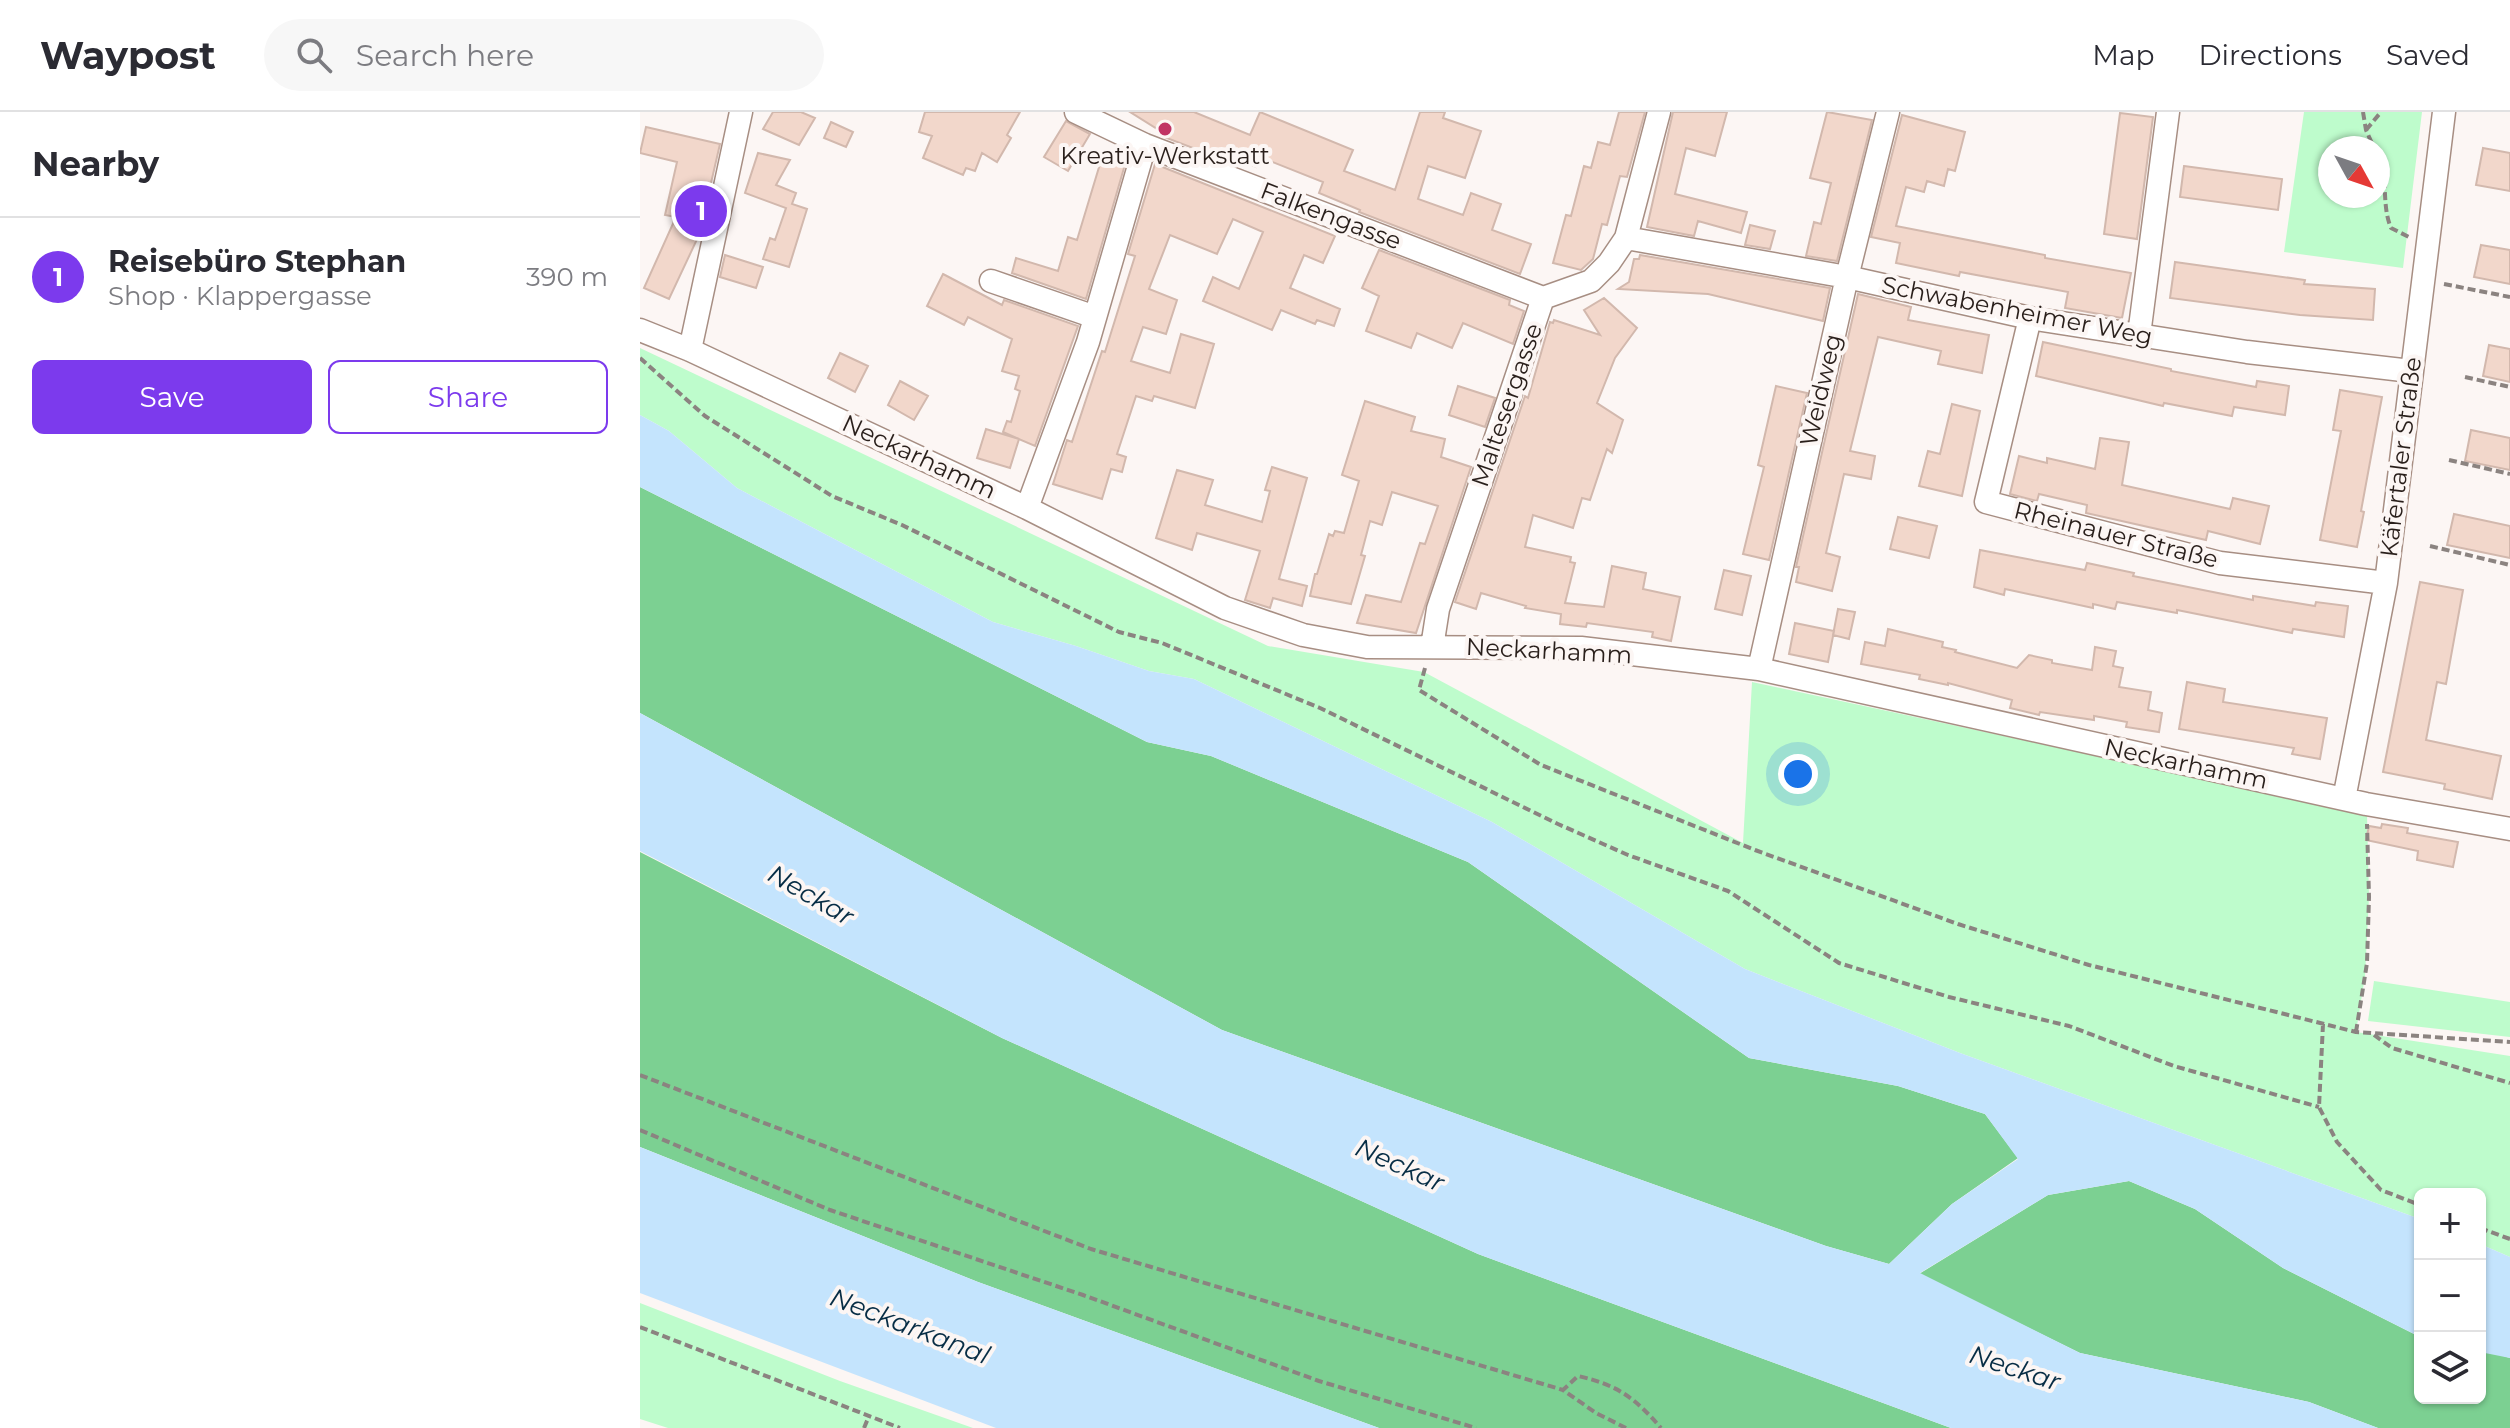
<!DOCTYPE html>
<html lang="en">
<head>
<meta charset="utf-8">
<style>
	body { margin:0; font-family:Montserrat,sans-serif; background:#f7f7f7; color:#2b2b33 }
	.controls { position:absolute; right:24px; bottom:24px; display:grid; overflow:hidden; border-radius:12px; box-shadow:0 2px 6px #0004 }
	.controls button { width:72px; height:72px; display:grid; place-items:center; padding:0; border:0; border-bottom:2px solid #e1e1e2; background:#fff; color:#2b2b33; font:40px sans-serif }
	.compass { position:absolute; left:1678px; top:24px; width:72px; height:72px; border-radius:50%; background:#fff; box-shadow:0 2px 6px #0004; rotate:130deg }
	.you { position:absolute; left:1158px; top:662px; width:28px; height:28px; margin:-20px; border:6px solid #fff; border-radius:50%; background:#1a73e8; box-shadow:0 0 0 12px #1a73e833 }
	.badge { display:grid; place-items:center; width:52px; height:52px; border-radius:50%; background:#7c3aed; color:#fff; font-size:26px; font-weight:700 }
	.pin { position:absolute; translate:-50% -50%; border:4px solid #fff; box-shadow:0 2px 8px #0006 }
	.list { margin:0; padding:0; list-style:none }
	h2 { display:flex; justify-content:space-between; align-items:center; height:104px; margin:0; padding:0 32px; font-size:34px }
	h2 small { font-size:26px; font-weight:400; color:#7c7c81 }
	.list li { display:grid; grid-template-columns:52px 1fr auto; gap:24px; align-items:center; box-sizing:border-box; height:120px; padding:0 32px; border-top:2px solid #e1e1e2 }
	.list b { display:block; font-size:30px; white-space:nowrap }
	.list p { margin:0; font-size:26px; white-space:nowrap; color:#7c7c81 }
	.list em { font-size:26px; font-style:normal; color:#7c7c81 }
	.actions { display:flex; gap:16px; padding:24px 32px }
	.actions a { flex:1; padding:18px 0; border:2px solid #7c3aed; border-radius:12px; text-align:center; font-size:28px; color:#7c3aed }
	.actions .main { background:#7c3aed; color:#fff }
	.icon { flex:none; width:44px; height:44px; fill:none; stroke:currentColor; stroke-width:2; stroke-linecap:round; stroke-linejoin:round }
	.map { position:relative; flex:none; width:1870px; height:1316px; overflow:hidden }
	header { display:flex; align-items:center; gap:48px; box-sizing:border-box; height:112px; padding:0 40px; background:#fff; border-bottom:2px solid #e1e1e2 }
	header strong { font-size:38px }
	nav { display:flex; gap:44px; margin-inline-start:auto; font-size:28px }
	.search { width:560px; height:72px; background:#f7f7f7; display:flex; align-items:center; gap:20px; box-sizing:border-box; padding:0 28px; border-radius:44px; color:#7c7c81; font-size:30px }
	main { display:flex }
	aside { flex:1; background:#fff }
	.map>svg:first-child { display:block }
	.green { fill:#befccc; fill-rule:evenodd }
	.forest { fill:#7cd092 }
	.water { fill:#c4e4fd }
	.building { fill:#f2d7cb; stroke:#d2b8ad; stroke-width:2 }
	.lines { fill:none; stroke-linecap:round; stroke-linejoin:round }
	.minor-casing { stroke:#a78e83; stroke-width:25 }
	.path { stroke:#8b8380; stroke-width:4; stroke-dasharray:8 4; stroke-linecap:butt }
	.minor { stroke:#fff; stroke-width:22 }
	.poi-dot { fill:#c13464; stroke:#fcf6f4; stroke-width:3 }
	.labels { text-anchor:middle; stroke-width:8; stroke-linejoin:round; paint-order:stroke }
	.poi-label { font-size:24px; fill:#291f1b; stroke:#fcf6f4 }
	.street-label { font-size:24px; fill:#291f1b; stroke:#fcf6f4 }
	.water-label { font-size:26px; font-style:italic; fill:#072d45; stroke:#fcf6f4 }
</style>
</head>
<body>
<header>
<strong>Waypost</strong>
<div class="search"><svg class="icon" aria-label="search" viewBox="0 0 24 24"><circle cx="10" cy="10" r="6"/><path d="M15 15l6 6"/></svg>Search here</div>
<nav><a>Map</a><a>Directions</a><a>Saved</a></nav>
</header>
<main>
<aside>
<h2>Nearby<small></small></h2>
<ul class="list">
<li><span class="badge">1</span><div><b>Reisebüro Stephan</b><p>Shop · Klappergasse</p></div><em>390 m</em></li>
</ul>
<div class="actions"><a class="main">Save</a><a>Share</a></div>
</aside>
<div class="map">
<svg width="1870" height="1316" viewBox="0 0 1870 1316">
	<rect width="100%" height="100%" fill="#fcf6f4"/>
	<!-- green -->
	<path class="green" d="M1664,0H1782L1763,156L1644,140ZM1690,36H1738V84H1690Z
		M0,236L628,534L784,560L1103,731L1112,570L1727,702L1729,785L1725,864L1716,920L1870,944V1145L1840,1132V1082H1780V1107L1320,941L1105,857L852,710L554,567L509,559L436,534L353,510L97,376L29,319L0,303Z
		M1734,869L1870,890V925L1728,909Z
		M0,1191L200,1269L333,1316H28L0,1307Z"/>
	<!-- forest -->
	<path class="forest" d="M0,375L507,630L571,644L828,750L1109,946L1258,974L1345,1002L1378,1046L1312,1092L1249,1152L1186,1134L582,918L0,601Z
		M0,740L362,926L838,1142L1311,1316H739L338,1170L0,1035Z
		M1489,1069L1555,1097L1643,1156L1780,1225V1286H1840V1240H1850L1870,1246V1316H1738L1669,1290L1440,1241L1279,1162L1408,1083Z"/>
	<!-- water -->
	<path class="water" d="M0,303L29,319L97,376L353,510L436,534L509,559L554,567L852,710L1105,857L1320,941L1780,1107V1225L1643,1156L1555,1097L1489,1069L1408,1083L1280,1161L1440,1241L1669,1290L1738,1316H1311L838,1142L362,926L0,739V601L582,918L1186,1134L1249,1152L1312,1092L1378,1047L1345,1002L1258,974L1109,946L828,750L571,644L507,630L0,375Z
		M0,1035L338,1170L739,1316H356L0,1181Z
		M1840,1132L1870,1145V1246L1840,1240Z"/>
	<!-- building -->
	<path class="building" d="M133,0H161L175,6L159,33L123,17Z
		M285,0H380L367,23L371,26L357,50L342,41L335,59L326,56L323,63L283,46L292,24L279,20Z
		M490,0H554L610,23L620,0L713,38L704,59L755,78L780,0H805L803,6L841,19L825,66L788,54L778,87L823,103L831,81L861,92L852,118L891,132L880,162L719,100L720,98L679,81L683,70L620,45L616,55L581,41L579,46L524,25L525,22Z
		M979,0H1005L987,65L980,64L967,113L962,112L953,147L941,158L913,151L926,103L931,104L944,54L951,56L958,30L970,33Z
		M1033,0H1087L1075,44L1046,36L1035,82L1107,100L1101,121L1058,109L1054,124L1007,115Z
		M1187,0L1232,8L1197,149L1166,144L1174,110L1181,112L1191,71L1170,66Z
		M1480,1L1513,5L1497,127L1464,122Z
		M1262,3L1325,20L1315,59L1308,57L1304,74L1287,69L1284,80L1266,75L1256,114L1405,143V146L1491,161L1482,206L1425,196L1428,180L1320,160L1319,164L1256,151L1260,131L1231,125Z
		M426,9L450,22L428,59L404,45Z
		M191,10L213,20L206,35L184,26Z
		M6,15L80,32L59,123L29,187L4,176L36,105L25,103L37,50L0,41Z
		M1843,36L1870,41V79L1836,73Z
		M118,41L150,48L136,73L156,81L152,92L167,97L149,155L123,147L130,126L135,128L146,96L105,81Z
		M463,42L486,49L446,187L372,161L376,146L418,159L428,125L437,128Z
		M515,52L695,124L683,151L664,143L650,176L700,197L694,214L677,208L675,212L641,198L632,218L563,189L573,165L599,177L623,120L593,107L577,142L530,123L509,177L537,188L526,222L503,215L491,249L530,261L541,222L574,232L555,296L514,284L512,289L496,284L477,342L486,345L482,360L471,357L462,387L413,372L427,328L432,330L462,239L465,240L495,144L488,142Z
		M1544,54L1642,67L1638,98L1540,85Z
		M1110,113L1135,119L1130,137L1105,133Z
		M1841,133L1870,138V172L1834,165Z
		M739,138L870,188L869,193L884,199L873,232L823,211L812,236L777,221L771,236L726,219L739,184L722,176Z
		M85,143L123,155L116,176L80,165Z
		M1000,143L1190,176L1183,209L1068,182L978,177L989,170L994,147H999Z
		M1535,150L1665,168L1664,172L1735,177L1733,208L1660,203L1530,186Z
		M303,162L362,193L364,188L438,214L395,334L379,327L370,356L337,346L346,317L379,327L363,320L367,309L371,310L380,279L375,277L379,264L362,259L372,227L328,205L324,213L287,194Z
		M1218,182L1271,195L1268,208L1349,223L1342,261L1298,252L1301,239L1238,225L1210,339L1235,344L1231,367L1204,362L1186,441L1200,445L1192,479L1156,470L1159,455H1156Z
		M964,186L997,216L975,246L957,291L983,308L972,341L967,337L950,388L942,386L933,416L893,403L885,435L931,445L930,450L935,451L925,491L964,495L972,454L1006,461L1003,477L1040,485L1031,529L1012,525L1013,520L947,511L946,515L920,512L921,502L885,496L886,494L841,481L836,497L815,490L885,284L888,286L910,210L913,211L914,208L960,223L944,198Z
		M1403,230L1531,257V259L1616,275L1617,269L1649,274L1645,303L1594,295L1592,304L1524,291L1523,294L1396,264Z
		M1849,233L1870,237V270L1843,264Z
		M200,241L228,254L215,280L188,266Z
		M260,269L288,284L274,308L248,293Z
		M818,274L855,286L845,315L809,303Z
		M1136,274L1167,281L1129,448L1103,442L1124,355L1118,353Z
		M1700,278L1742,285L1721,399L1724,400L1717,435L1680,428L1701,319L1693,318Z
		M725,289L775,305L771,319L805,327L801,345L831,355L776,521L717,511L726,483L761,490L780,431L785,432L798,394L752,380L742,413L730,409L721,443L725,444L711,492L670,484L675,462H677L689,422L693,424L695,419L704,421L719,369L702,363Z
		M1312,292L1340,299L1322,384L1279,374L1288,339L1300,342Z
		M1831,318L1870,326V358L1825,349Z
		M1460,326L1489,330L1482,373L1590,397L1593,386L1629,394L1620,432L1568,419L1566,428L1446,401L1447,393L1399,382L1397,389L1370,382L1379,344L1407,351V346L1455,357Z
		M632,355L667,366L639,467L667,474L662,494L633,486L630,496L605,488L620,439L557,421L552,438L516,426L537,358L573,368L565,393L622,410L630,379L625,378Z
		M1814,402L1870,414V446L1807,433Z
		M1258,405L1297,414L1289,446L1250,437Z
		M1340,438L1445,458L1447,451L1494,461L1493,464L1613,488V484L1675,494L1676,490L1708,494L1704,525L1653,517L1652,521L1537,498V501L1477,490L1475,497L1453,492V496L1365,477L1364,483L1334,475Z
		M1084,458L1111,464L1102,503L1075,497Z
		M1780,470L1823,478L1806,572L1797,570L1786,628L1861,644L1852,687L1804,677L1805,672L1743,660Z
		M1198,497L1215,500L1209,527L1193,523Z
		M1155,511L1194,519L1188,550L1149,542Z
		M1248,517L1303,530L1302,535L1316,538L1315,540L1377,556L1389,543L1412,548V551L1452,558L1455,535L1476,539L1473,554L1483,556L1479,575L1511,580L1508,598L1522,601L1519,620L1486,615L1487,610L1454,604V608L1400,600L1399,603L1370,596L1372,588L1308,571V573L1279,567L1280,563L1221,552L1225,530L1245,534Z
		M1547,570L1585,577L1583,590L1687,606L1680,647L1652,642L1654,636L1539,617Z
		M1742,712L1768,716L1767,721L1818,730L1813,755L1777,748L1778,739L1726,728L1729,714L1741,716Z"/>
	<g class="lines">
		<defs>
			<path id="minor" d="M436,0L505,33L903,186
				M986,126L1207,165L1390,206L1607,240L1771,259
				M351,169L455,205
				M1390,206L1346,390L1580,451L1746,471
				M0,218L50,238L387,396L585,496L663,523L727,535L941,536L1119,557L1726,692L1870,717
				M1499,223L1528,0
				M50,238L101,0
				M387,396L448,230L505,33
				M792,535L798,497L903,186L951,169L969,151L986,126L1019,0
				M1119,557L1207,165L1248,0
				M1704,687L1746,471L1804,0"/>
		</defs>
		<!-- minor casing -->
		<use href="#minor" class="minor-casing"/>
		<!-- path -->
		<path class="path" d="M1723,0L1726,18L1734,36
			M1726,18L1741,0
			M1738,45C1749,68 1741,92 1751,116L1769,125
			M1804,172L1870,185
			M0,246L65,304L192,384L262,413L479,520L522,531L680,596L918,712L988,743L1088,779L1199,851L1309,885L1429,914L1534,954L1679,995
			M1825,265L1870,275
			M1809,348L1870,362
			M1790,434L1870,453
			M785,556L779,578L901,653L1115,738L1318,812L1449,853L1716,920L1870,930
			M1683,912L1679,995L1697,1030L1741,1078L1780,1093
			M1716,920L1727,851L1729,785L1727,712
			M1734,923L1752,936L1870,971
			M0,963L451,1137L923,1278
			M0,1018L190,1098L443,1183L679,1269L836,1316
			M1840,1116L1870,1127
			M0,1215L260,1316
			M224,1316L229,1304
			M986,1316L956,1301L923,1278L938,1264C978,1273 995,1286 1021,1316"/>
		<!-- minor -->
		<use href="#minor" class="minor"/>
	</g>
	<!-- markers -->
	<circle class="poi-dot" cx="525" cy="17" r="8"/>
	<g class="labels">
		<!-- poi labels -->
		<g class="poi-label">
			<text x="525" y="52">Kreativ-Werkstatt</text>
		</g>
		<!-- street labels -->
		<g class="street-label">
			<text transform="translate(691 104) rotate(21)" y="8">Falkengasse</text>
			<text transform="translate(1377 199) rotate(11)" y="8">Schwabenheimer Weg</text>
			<text transform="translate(1181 278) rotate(-77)" y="8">Weidweg</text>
			<text transform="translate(867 293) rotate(-71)" y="8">Maltesergasse</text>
			<text transform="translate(279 345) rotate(25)" y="8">Neckarhamm</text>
			<text transform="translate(1761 345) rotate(-83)" y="8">Käfertaler Straße</text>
			<text transform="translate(1476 423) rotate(14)" y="8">Rheinauer Straße</text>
			<text transform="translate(909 539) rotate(3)" y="8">Neckarhamm</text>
			<text transform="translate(1546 652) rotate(12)" y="8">Neckarhamm</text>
		</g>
		<!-- water labels -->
		<g class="water-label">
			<text transform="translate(171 783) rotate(30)" y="9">Neckar</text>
			<text transform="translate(760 1053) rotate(24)" y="9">Neckar</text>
			<text transform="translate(270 1214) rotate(21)" y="9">Neckarkanal</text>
			<text transform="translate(1375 1256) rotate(18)" y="9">Neckar</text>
		</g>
	</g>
</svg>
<div class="controls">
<button>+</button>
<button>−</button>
<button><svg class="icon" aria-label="layers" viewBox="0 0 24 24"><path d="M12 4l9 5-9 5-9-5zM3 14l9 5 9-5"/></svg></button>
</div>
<svg class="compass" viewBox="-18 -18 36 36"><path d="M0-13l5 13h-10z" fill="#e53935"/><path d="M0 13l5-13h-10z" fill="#7c7c81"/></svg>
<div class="you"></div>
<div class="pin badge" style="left:61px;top:99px">1</div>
</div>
</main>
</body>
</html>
